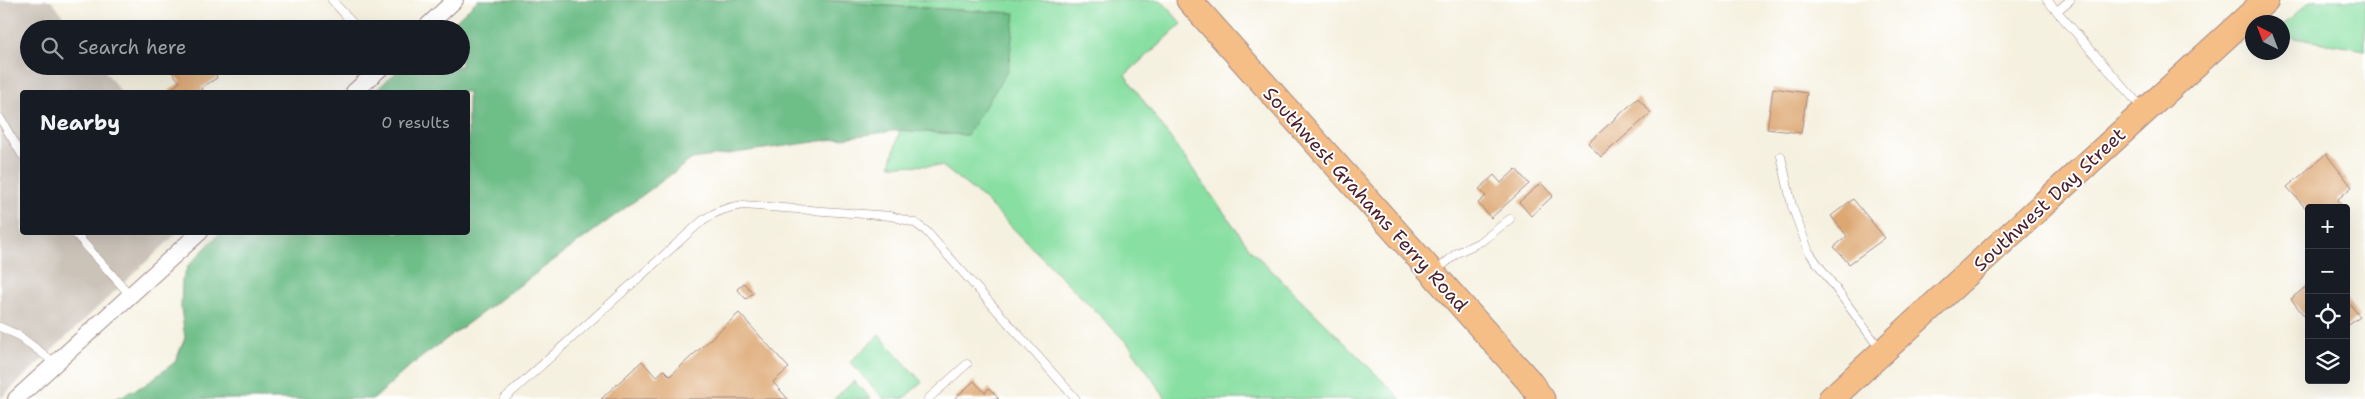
<!DOCTYPE html>
<html lang="en">
<head>
<meta charset="utf-8">
<style>
	body { margin:0; font-family:"Shantell Sans",sans-serif; background:#242831; color:#f1f3f6 }
	.controls { position:absolute; right:15px; bottom:15px; display:grid; overflow:hidden; border-radius:5px; box-shadow:0 5px 20px #0002 }
	.controls button { width:45px; height:45px; display:grid; place-items:center; padding:0; border:0; border-bottom:1px solid #363941; background:#171b24; color:#f1f3f6; font:25px sans-serif }
	.compass { position:absolute; left:2245px; top:15px; width:45px; height:45px; border-radius:50%; background:#171b24; box-shadow:0 5px 20px #0002; rotate:318deg }
	.list { margin:0; padding:0; list-style:none }
	h2 { display:flex; justify-content:space-between; align-items:center; height:65px; margin:0; padding:0 20px; font-size:21px }
	h2 small { font-size:16px; font-weight:400; color:#9ea1a6 }
	.icon { flex:none; width:28px; height:28px; fill:none; stroke:currentColor; stroke-width:2; stroke-linecap:round; stroke-linejoin:round }
	.map { position:relative; flex:none; width:2365px; height:399px; overflow:hidden }
	.search { position:absolute; background:#171b24; box-shadow:0 5px 20px #0002; left:20px; top:20px; width:450px; height:55px; display:flex; align-items:center; gap:12px; box-sizing:border-box; padding:0 18px; border-radius:28px; color:#9ea1a6; font-size:19px }
	.panel { position:absolute; background:#171b24; box-shadow:0 5px 20px #0002; left:20px; top:90px; width:450px; height:145px; border-radius:5px }
	.map>svg:first-child { display:block }
	.industrial { fill:#cbc2b8 }
	.green { fill:#88dfa2; stroke:#697f66 }
	.forest { fill:#6ebe88; stroke:#5c6e5a }
	.building { fill:#dda772 }
	.lines { fill:none; stroke-linecap:round; stroke-linejoin:round }
	.lane-casing { stroke:#a08886; stroke-width:9 }
	.street-casing { stroke:#a08886; stroke-width:18 }
	.primary-casing { stroke:#a08886; stroke-width:27 }
	.lane { stroke:#fff; stroke-width:8 }
	.street { stroke:#fff; stroke-width:16 }
	.primary { stroke:#f6be87; stroke-width:25 }
	.labels { text-anchor:middle; stroke-width:4; stroke-linejoin:round; paint-order:stroke }
	.street-label { font-size:19px; fill:#4a1f2b; stroke:#fff }
</style>
</head>
<body>
<div class="map">
<svg width="2365" height="399" viewBox="0 0 2365 399">
	<rect width="100%" height="100%" fill="#fff"/>
	<filter id="ink" filterUnits="userSpaceOnUse"><feTurbulence type="fractalNoise" baseFrequency=".02" numOctaves="2"/><feDisplacementMap in="SourceGraphic" scale="10" xChannelSelector="R" yChannelSelector="G"/><feConvolveMatrix kernelMatrix="1 2 1 2 8 2 1 2 1" color-interpolation-filters="sRGB"/></filter>
	<filter id="wash" filterUnits="userSpaceOnUse"><feTurbulence type="fractalNoise" baseFrequency=".0096" numOctaves="4" result="noise"/><feDisplacementMap in="SourceGraphic" scale="20" xChannelSelector="R" yChannelSelector="G"/><feGaussianBlur stdDeviation="1.12" result="paint"/><feColorMatrix in="noise" values="0 0 0 0 0 0 0 0 0 0 0 0 0 0 0 0 0 1.4 0 .05"/><feComposite in="paint" operator="in"/></filter>
	<g filter="url(#wash)">
		<rect width="100%" height="100%" fill="#f5f1e0"/>
		<!-- industrial -->
		<path class="industrial" d="M0,0H51L73,29H29V66H101L121,92H22V232L177,233L0,399Z"/>
		<!-- green -->
		<path class="green" d="M789,0H1161L1182,24L1125,75L1251,250L1401,399H1166L1129,345L982,197L942,166L890,165L900,130L967,135L1014,13Z
			M2311,0H2365V50L2283,36V25Z
			M879,335L922,382L903,399H884L850,362Z
			M854,381L871,399H834Z"/>
		<!-- forest -->
		<path class="forest" d="M478,0H826L888,6L1015,13L1008,70L967,135L900,130L692,159L411,365L374,399H115L145,385L175,362L185,338L181,308L182,280L188,266L220,233L468,232V92H374L403,66H461V29H446Z"/>
		<g id="blocks">
			<!-- building -->
			<path class="building" d="M177,66H212L208,70L215,71L217,78L201,88L205,92H168L180,82L171,71Z
				M1773,88L1807,93L1801,133L1767,129Z
				M1638,98L1651,113L1601,157L1588,143Z
				M2326,154L2352,187L2337,200L2344,208H2309V212L2287,187Z
				M1516,169L1529,184L1491,218L1478,203L1486,196L1479,189L1494,175L1501,183Z
				M1541,183L1553,196L1531,216L1519,202Z
				M1853,199L1885,238L1849,264L1834,247L1847,236L1831,216Z
				M744,283L753,293L746,299L737,289Z
				M2309,284V322L2291,299Z
				M2346,299L2360,317L2346,327Z
				M739,313L789,368L773,382L788,399H601L642,361L656,377L664,370L670,376Z
				M974,381L985,393L989,388L999,399H954Z"/>
		</g>
	</g>
	<g filter="url(#ink)">
		<use href="#blocks" fill-opacity="0" stroke="#a08886" stroke-width="1"/>
		<g class="lines">
			<defs>
				<path id="lane" d="M332,0L358,29
					M2047,0L2142,108
					M2057,11L2070,0
					M0,118L22,155
					M1781,156L1792,206L1809,252L1880,349
					M74,232L131,296
					M1435,272L1457,253L1482,241L1510,219
					M0,327L18,335L55,363
					M504,399L703,220C716,211 727,207 743,205L891,216L915,223L926,231L1076,399
					M928,399L967,364"/>
				<path id="street" d="M424,29L455,0
					M354,92L383,66
					M16,399L200,232"/>
				<path id="primary" d="M1189,0L1528,380L1542,399
					M1831,399L2266,0"/>
			</defs>
			<!-- lane casing -->
			<use href="#lane" class="lane-casing"/>
			<!-- street casing -->
			<use href="#street" class="street-casing"/>
			<!-- primary casing -->
			<use href="#primary" class="primary-casing"/>
			<!-- lane -->
			<use href="#lane" class="lane"/>
			<!-- street -->
			<use href="#street" class="street"/>
			<!-- primary -->
			<use href="#primary" class="primary"/>
		</g>
	</g>
	<g class="labels">
		<!-- street labels -->
		<g class="street-label">
			<text transform="translate(1366 199) rotate(48)" y="7">Southwest Grahams Ferry Road</text>
			<text transform="translate(2049 199) rotate(-43)" y="7">Southwest Day Street</text>
		</g>
	</g>
</svg>
<div class="controls">
<button>+</button>
<button>−</button>
<button><svg class="icon" aria-label="locate" viewBox="0 0 24 24"><circle cx="12" cy="12" r="6"/><path d="M12 2v4M12 18v4M2 12h4M18 12h4"/></svg></button>
<button><svg class="icon" aria-label="layers" viewBox="0 0 24 24"><path d="M12 4l9 5-9 5-9-5zM3 14l9 5 9-5"/></svg></button>
</div>
<svg class="compass" viewBox="-18 -18 36 36"><path d="M0-13l5 13h-10z" fill="#e53935"/><path d="M0 13l5-13h-10z" fill="#9ea1a6"/></svg>
<div class="search"><svg class="icon" aria-label="search" viewBox="0 0 24 24"><circle cx="10" cy="10" r="6"/><path d="M15 15l6 6"/></svg>Search here</div>
<section class="panel">
<h2>Nearby<small>0 results</small></h2>
<ul class="list">
</ul>
</section>
</div>
</body>
</html>
